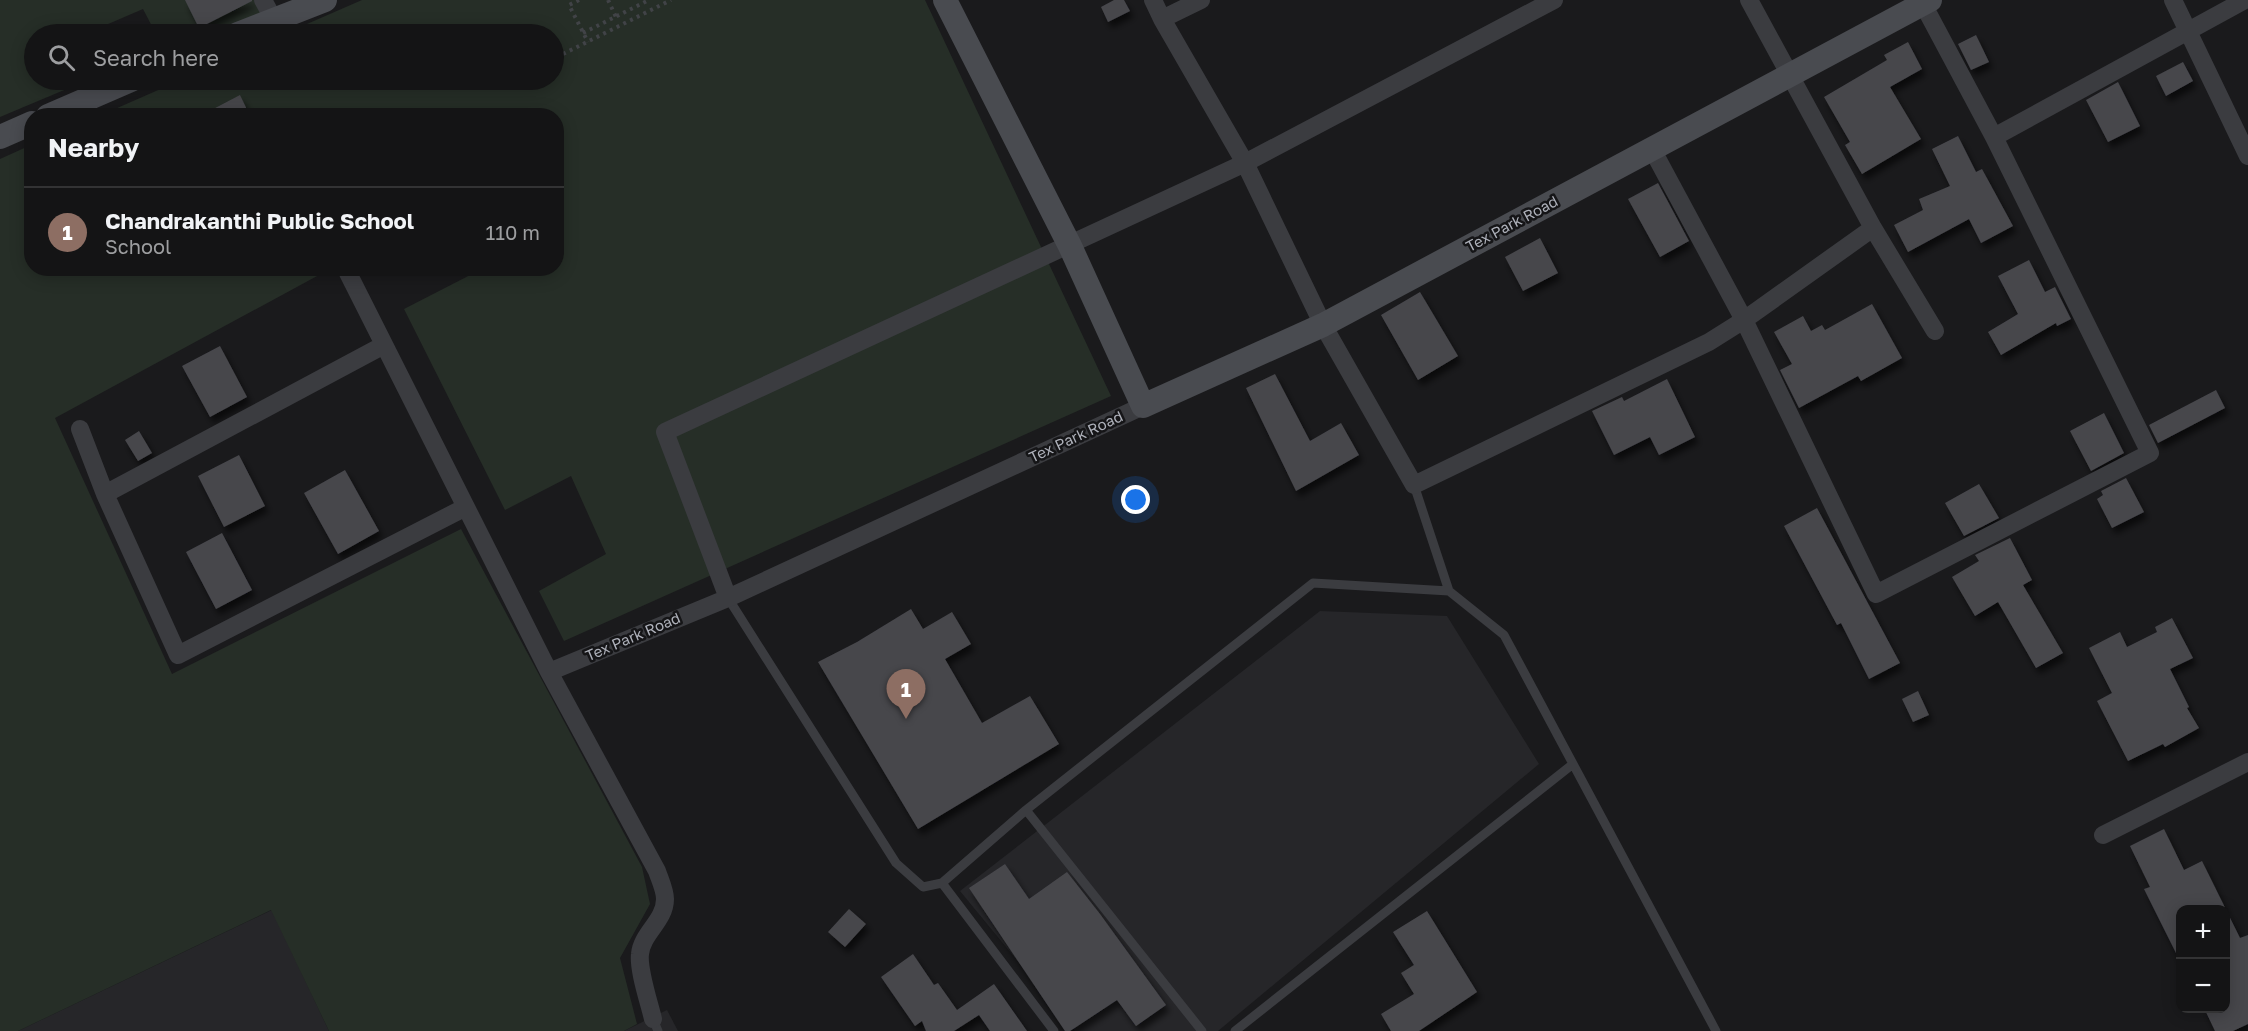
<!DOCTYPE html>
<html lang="en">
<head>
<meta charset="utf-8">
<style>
	body { margin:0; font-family:"Golos Text",sans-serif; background:#212122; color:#f1f3f6 }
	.controls { position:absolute; right:18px; bottom:18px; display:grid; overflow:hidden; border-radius:12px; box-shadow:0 3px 15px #0003 }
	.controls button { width:54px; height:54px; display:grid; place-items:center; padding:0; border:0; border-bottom:2px solid #333334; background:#141415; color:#f1f3f6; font:30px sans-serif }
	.you { position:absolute; left:1136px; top:500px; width:21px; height:21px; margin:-15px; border:4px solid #fff; border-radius:50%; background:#1a73e8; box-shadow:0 0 0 9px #1a73e833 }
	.badge { display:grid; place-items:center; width:39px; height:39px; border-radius:50%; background:#e2b24c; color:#fff; font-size:20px; font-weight:700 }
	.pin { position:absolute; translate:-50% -50px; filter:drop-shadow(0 2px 3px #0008) }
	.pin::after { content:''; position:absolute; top:32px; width:21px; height:18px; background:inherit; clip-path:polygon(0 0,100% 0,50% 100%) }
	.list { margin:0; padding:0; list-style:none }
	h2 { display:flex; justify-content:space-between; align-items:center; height:78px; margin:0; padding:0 24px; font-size:26px }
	h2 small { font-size:20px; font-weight:400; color:#9d9ea0 }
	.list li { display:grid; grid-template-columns:39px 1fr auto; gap:18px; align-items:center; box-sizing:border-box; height:90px; padding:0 24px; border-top:2px solid #333334 }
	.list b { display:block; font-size:22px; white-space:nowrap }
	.list p { margin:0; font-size:20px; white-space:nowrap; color:#9d9ea0 }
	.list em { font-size:20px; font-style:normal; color:#9d9ea0 }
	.icon { flex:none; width:33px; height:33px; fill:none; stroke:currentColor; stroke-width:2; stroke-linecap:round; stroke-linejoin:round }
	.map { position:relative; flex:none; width:2248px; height:1031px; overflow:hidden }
	.search { position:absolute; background:#141415; box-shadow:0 3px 15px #0003; left:24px; top:24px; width:540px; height:66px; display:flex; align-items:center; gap:15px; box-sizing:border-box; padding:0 21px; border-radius:33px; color:#9d9ea0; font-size:22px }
	.panel { position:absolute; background:#141415; box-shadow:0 3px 15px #0003; left:24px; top:108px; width:540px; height:168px; border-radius:24px }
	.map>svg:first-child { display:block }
	.built { fill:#262629 }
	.green { fill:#262e27 }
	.building { fill:#47474c; filter:url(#shadow) }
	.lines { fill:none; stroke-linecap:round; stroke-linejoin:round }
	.path { stroke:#414347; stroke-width:4; stroke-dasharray:3 4.5; stroke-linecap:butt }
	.lane { stroke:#3b3c40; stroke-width:9 }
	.street { stroke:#3b3c40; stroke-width:18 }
	.secondary { stroke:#494b50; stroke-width:24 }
	.labels { text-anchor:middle; stroke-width:5; stroke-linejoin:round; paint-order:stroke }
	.street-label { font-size:15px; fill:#aeb1ba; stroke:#151517 }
</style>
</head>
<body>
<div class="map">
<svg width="2248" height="1031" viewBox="0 0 2248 1031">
	<defs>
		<filter id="shadow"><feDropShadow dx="3.5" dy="6" stdDeviation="3" flood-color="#0009"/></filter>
	</defs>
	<rect width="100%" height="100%" fill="#1a1a1c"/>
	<!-- built -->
	<path class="built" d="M1320,611L1447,616L1539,764L1218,1031H1075L960,891Z
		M272,910L329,1031H18Z
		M667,1010L678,1031H624Z"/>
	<!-- green -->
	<path class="green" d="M0,0H254L261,13L208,34H156L143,9L85,34H34V80H88L0,117Z
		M362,0H925L1111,396L564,641L539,591L606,554L571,476L505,510L404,309L478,271L477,269L556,268V116H99L181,80H554V34H284Z
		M31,145L32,268L330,269L55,418L172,674L461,529L642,867L650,904L620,958L637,1024L624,1031H329L271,910L18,1031H0V159Z"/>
	<!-- building -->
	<path class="building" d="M185,0H252V1L199,28Z
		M1114,0H1124L1130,11L1108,22L1101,7Z
		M1976,35L1989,62L1971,70L1958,44Z
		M1908,42L1922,69L1890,87L1921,139L1862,174L1845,145L1850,142L1824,97L1887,60L1884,55Z
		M2183,62L2193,81L2166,96L2156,76Z
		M2118,82L2140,126L2108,142L2086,100Z
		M240,95L250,116H200Z
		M1958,136L1976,172L1982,169L2013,226L1981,243L1969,219L1908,252L1894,225L1923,210L1919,199L1950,186L1932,149Z
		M1658,183L1689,241L1660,257L1628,199Z
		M1540,238L1558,273L1523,291L1505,257Z
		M2029,260L2045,292L2055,287L2071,319L2057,326L2056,323L2001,355L1988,332L2018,314L1998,276Z
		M1420,292L1458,356L1418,380L1381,315Z
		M1872,304L1902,358L1861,381L1858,376L1799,408L1780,370L1792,364L1774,332L1803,316L1811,331L1822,325L1825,330Z
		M220,346L247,397L210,417L182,366Z
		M1275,374L1310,441L1341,423L1359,455L1296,491L1246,388Z
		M1667,379L1695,437L1659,455L1650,437L1614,455L1592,411L1622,397L1624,401Z
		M2216,390L2225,408L2158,443L2149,425Z
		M2104,413L2124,453L2091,471L2070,431Z
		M139,431L152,453L138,461L125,440Z
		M239,455L265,506L224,527L198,476Z
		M345,470L379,531L338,554L304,493Z
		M2126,478L2144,512L2112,528L2097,499L2103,495L2101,491Z
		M1979,484L1999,518L1964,536L1945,503Z
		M1817,508L1900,663L1869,679L1841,623L1837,625L1784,526Z
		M222,533L252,590L216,609L186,552Z
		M2010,538L2032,580L2023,585L2063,653L2036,668L1998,602L1975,616L1952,577L1979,561L1975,555Z
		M911,609L923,629L952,612L971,644L945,659L982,723L1030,696L1059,744L918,829L818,662L857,642Z
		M2172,618L2193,658L2170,669L2189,707L2187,708L2199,728L2165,747L2163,744L2128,761L2097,701L2112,693L2089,648L2120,632L2127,647L2157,632L2155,627Z
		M1918,691L1929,715L1913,722L1902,699Z
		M2164,829L2184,870L2202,861L2240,938L2248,935V1024L2233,1031H2215L2204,1008H2226V909H2181V963L2144,889L2150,887L2130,846Z
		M1005,864L1029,899L1067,872L1100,914L1166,1005L1136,1026L1117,1000L1070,1031H1065L969,888Z
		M849,909L866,924L845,947L828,932Z
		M1427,911L1477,992L1419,1031H1391L1381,1014L1414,994L1401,973L1414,965L1393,932Z
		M913,954L934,985L938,983L957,1010L994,984L1027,1031H990L979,1015L954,1031H926L922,1021L915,1026L881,977Z"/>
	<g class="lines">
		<!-- path -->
		<path class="path" d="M579,0L569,5L588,42
			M608,0L616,17
			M583,33L649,0
			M563,54L671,0"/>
		<!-- lane -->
		<path class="lane" d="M1414,485L1449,591
			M728,598L896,863L923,887L942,883L1026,810L1313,583L1449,591L1504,635L1716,1031
			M1026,810L1202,1031
			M942,883L1054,1031
			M653,1019L658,1031
			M1235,1031L1573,764"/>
		<!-- street -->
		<path class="street" d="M263,0L274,20
			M1153,0L1162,19L1201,0
			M1749,0L1873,228L1935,331
			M2173,0L2248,156
			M1162,19L1245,163L1323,325L1414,485L1709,342L1744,320L1873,228
			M1994,137L2245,0
			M1652,149L1744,320L1876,594L2150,453L1994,137L1923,4
			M348,273L549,672
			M80,429L105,494L178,655L466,507
			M105,494L384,345
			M728,598L665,432L1245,163L1554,0
			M2103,835L2248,762
			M653,1019C649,1002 638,970 640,954C642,933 665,921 665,899C665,890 660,880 657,871L549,672L728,598L1143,406"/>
		<!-- secondary -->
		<path class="secondary" d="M945,0L1070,246L1143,406L1323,325L1930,0
			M238,34L325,0
			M48,116L131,80
			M0,137L32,123"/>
	</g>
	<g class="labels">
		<!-- street labels -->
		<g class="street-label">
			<text transform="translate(1512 224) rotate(-28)" y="5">Tex Park Road</text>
			<text transform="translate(1076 437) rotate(-25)" y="5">Tex Park Road</text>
			<text transform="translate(633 637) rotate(-23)" y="5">Tex Park Road</text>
		</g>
	</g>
</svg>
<div class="controls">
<button>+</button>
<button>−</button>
</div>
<div class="you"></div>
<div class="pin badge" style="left:906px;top:719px;background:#8d6e63">1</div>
<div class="search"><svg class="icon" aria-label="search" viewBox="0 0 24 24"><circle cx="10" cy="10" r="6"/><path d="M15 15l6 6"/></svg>Search here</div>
<section class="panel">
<h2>Nearby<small></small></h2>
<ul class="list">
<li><span class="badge" style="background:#8d6e63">1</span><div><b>Chandrakanthi Public School</b><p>School</p></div><em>110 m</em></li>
</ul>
</section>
</div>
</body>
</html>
